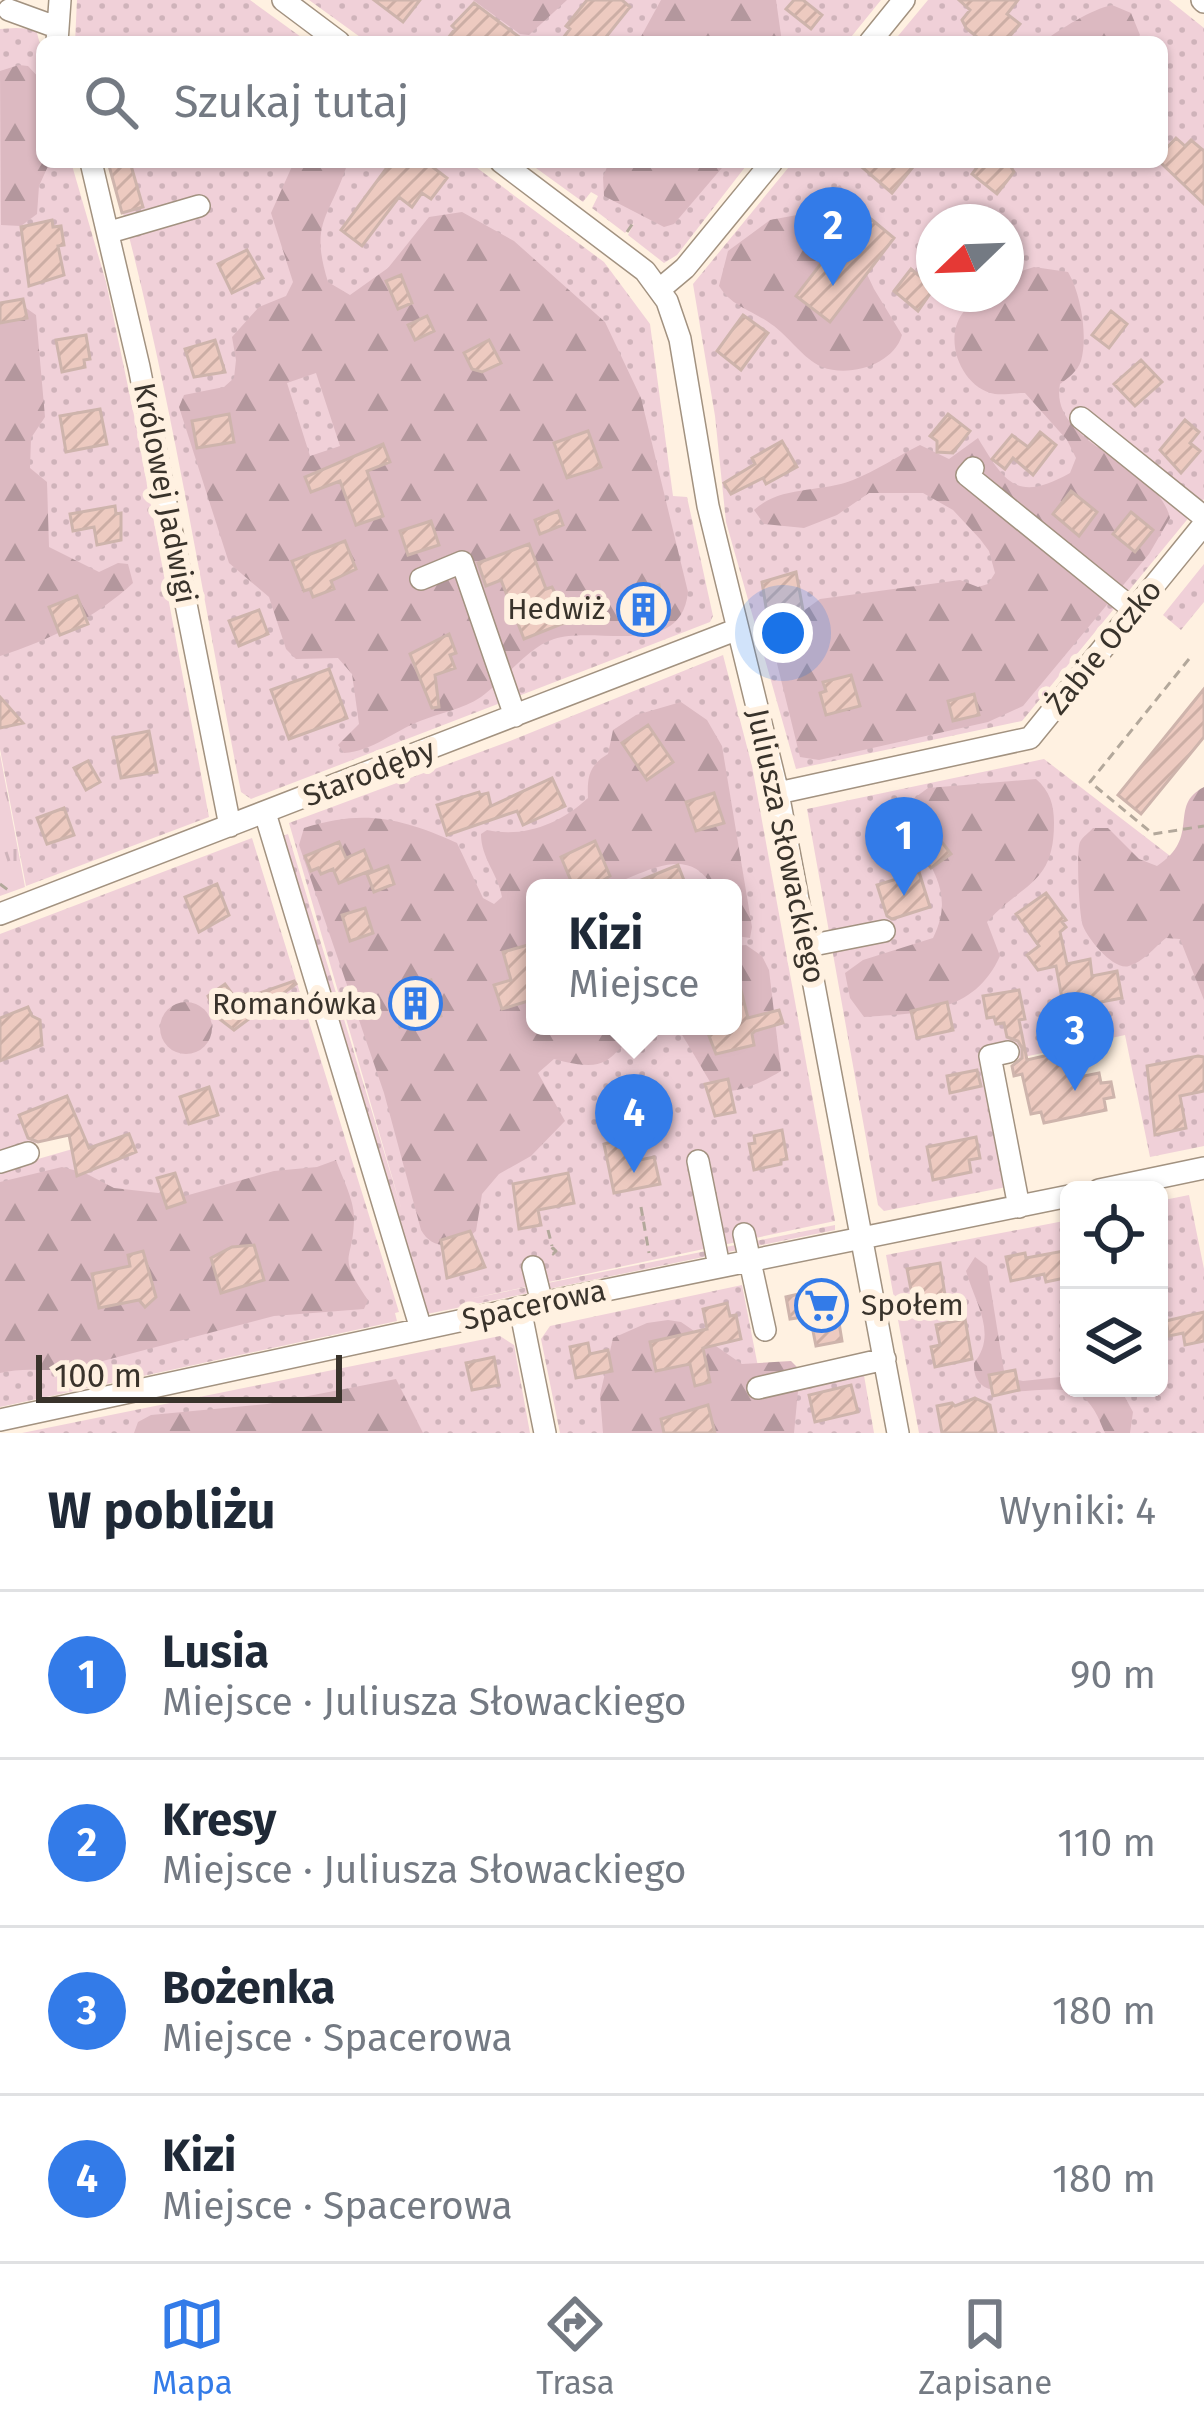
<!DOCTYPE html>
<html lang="pl">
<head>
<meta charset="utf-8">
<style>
	body { margin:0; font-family:"Fira Sans",sans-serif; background:#f2f2f3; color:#1f2937 }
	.controls { position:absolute; right:36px; bottom:36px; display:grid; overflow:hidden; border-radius:18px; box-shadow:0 3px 9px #0004 }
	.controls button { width:108px; height:108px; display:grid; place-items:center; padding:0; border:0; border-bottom:3px solid #e0e1e3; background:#fff; color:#1f2937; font:60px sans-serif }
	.compass { position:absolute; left:916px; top:204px; width:108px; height:108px; border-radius:50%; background:#fff; box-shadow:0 3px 9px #0004; rotate:247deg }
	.scale { position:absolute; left:36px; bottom:30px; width:306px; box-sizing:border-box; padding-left:12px; border:6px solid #39332b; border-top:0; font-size:33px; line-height:42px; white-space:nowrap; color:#39332b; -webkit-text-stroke:9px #fff1e1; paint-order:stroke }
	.you { position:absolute; left:783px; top:633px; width:42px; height:42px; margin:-30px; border:9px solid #fff; border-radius:50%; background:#1a73e8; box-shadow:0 0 0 18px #1a73e833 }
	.badge { display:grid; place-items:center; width:78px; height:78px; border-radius:50%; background:#337be8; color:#fff; font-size:39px; font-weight:700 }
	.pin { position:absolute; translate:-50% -99px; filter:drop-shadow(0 3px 6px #0008) }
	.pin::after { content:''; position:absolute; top:63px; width:42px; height:36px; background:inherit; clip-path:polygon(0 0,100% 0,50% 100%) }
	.popup { position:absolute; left:526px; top:879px; width:216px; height:156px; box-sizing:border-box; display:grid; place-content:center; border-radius:18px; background:#fff; filter:drop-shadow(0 3px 9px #0005); font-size:39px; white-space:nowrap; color:#747a83 }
	.popup b { font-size:45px; color:#1f2937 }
	.popup::after { content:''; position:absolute; left:50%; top:100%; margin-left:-24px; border:24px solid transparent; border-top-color:#fff }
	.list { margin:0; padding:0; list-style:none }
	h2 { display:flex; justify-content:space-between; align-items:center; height:156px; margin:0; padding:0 48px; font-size:51px }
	h2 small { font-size:39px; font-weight:400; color:#747a83 }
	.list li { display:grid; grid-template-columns:78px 1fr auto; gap:36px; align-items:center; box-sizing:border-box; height:168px; padding:0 48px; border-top:3px solid #e0e1e3 }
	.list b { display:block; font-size:45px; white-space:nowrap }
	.list p { margin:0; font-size:39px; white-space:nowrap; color:#747a83 }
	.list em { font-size:39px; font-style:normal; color:#747a83 }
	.icon { flex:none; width:66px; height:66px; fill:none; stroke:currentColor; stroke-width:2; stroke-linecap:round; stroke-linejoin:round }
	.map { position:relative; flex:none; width:1204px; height:1433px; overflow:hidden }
	.search { position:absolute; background:#fff; box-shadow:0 3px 9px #0004; left:36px; right:36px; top:36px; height:132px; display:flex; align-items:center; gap:30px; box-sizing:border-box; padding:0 42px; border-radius:18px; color:#747a83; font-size:45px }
	.sheet { height:828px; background:#fff }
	nav { display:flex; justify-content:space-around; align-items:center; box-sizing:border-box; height:168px; border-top:3px solid #e0e1e3; background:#fff; font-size:33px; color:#747a83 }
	nav a { display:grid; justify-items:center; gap:6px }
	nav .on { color:#337be8 }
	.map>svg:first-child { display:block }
	.grass { fill:url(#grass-dots); fill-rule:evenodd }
	.forest { fill:url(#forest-firs); fill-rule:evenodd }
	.park { fill:url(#park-tufts) }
	.building { fill:url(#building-hatch); stroke:#ceb4ac; stroke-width:3 }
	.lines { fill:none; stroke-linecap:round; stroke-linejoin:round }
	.minor-casing { stroke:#a29280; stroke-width:24 }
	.path { stroke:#b3a89b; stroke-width:3; stroke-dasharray:9 6; stroke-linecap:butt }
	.minor { stroke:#fff; stroke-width:21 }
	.labels { text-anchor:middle; stroke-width:12; stroke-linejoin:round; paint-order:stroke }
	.street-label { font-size:30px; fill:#39332b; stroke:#fff1e1 }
	.poi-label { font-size:30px; fill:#39332b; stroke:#fff1e1; text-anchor:end }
</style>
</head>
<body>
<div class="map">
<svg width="1204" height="1433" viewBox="0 0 1204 1433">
	<defs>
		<pattern id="grass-dots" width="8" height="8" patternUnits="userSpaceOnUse" patternTransform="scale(3)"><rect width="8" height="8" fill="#f0d0d8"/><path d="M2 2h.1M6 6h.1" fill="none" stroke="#cfb3ba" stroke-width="1.8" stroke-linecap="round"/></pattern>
		<pattern id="forest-firs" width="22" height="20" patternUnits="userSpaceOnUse" patternTransform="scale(3)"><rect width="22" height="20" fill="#dcb9c1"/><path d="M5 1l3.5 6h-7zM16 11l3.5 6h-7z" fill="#b3979d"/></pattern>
		<pattern id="park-tufts" width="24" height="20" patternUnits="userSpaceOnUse" patternTransform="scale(3)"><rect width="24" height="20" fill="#f0d0d8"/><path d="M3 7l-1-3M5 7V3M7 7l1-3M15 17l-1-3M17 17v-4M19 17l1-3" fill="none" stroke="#cfb3ba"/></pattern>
		<pattern id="building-hatch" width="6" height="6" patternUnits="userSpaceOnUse" patternTransform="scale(3)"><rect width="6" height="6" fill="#edcac0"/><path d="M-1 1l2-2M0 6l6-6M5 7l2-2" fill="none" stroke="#ccaea5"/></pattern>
	</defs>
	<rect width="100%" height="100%" fill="#fff1e1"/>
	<!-- grass -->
	<path class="grass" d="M77,0H250L308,42H75Z
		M309,0H881L847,42H367Z
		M928,0H1169L1204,28V499L1022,721L796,769L726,522L715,416L693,284L793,162H1162V42H893ZM934,222H1006V294H934Z
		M16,28L36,29L42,52V162H71L106,282L135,420L209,817L26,886L0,749V29Z
		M109,162H469L604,262L650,324L673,496L687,497L713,616L710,622L516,697L457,570L503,702L251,799L241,792C199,581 168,369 109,162Z
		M749,162L677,255L664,263L628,235L634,223L625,233L592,208L598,196L591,192L583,202L529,163Z
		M1204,564V602L1181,630L1163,615Z
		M723,655L752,766L835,1221L469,1299L835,1225V1230L427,1314L423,1309L282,836L288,834L402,1211L289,823L510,741ZM535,888H733V1026H535Z
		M1044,759L1204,882V1146L1150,1157L1125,1035L1001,1062L1022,1184L884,1211L878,1205L807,809Z
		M252,838L399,1312L395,1313L397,1321L0,1407V1170L76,1148L71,1131L0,1156V934Z
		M1189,1195L1204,1269V1433H919L886,1255L1069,1220V1388H1159V1201Z
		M742,1285L761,1382L861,1358L874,1433H560L541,1339L550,1326Z
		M500,1336L514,1345L530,1433H22Z"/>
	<!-- forest -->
	<path class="forest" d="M473,0H567L529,35L520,34Z
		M661,0H776L782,42H638Z
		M1112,5L1131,13L1140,35L1135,42H1043C1060,29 1092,9 1112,5Z
		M19,65L28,66L42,81V162L49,164L39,186L37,214L21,226L1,225L0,71Z
		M294,162H348C330,219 309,220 328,282L350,295L388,268L429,217L462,212L514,241L605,322L641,398L688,592C681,660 595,625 554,639C526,648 504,681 481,697C463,709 440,713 420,721C394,731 373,751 344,753L338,745L359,724L352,674L338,658L296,659L286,649L269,597L229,563L179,407L184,395L224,387L234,378L236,360L232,337L259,307L286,296L293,282L271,213ZM316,373L340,446L310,456L287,383Z
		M609,162H727L674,224L664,227L604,196L603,177Z
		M840,185L853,202L847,232L874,289L902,335C894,364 850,378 822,367C803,359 789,336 771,324C752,310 732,307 719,286L728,251L770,220L824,210L832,189Z
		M1034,267L1068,272C1081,294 1088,336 1081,361C1077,372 1068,378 1060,384C1048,444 1158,464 1170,518L1149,554L1023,706L988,722L819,760L800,757L770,635L820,599L960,580L978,587L988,584L995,573L989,551L980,539L953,510L923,493H869L837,515L804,528L764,524L754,510C781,485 821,493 853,480C876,471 898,456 920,445L949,459L978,438C1006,485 1018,502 1070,473L1076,458L1067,440L1025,393C1015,393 1004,395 995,394C962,388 943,341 962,314C967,306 978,300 985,294H1006V276Z
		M16,301L36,315L45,417L31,438L30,468L47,482L49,547L99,572L118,563L128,564L133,583C95,618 50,640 0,656V303Z
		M681,702L707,720L722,746L752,927L750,938L737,936L733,929V888H713C687,839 637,879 602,888C583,893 555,888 535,888V1026H655C602,1047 623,1078 554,1059L538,1073L565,1121L531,1156L499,1174L482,1194L476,1231C459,1247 434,1253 421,1230L384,1093L299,845L304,828C364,809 401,818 457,843L483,898L494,904L502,897C498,874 481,858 481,834L487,830C524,838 560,824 588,798C587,777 589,765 608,754L613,730L636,715Z
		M1036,779C1050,791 1054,805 1054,823C1054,885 1023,882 987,922L1000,956C974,1014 919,1013 864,1017L850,998L845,973L863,960L933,938C965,875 900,848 909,802L928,788Z
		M1204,787V1000L1180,939L1166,938C1155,947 1143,962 1129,966C1114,971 1088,939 1083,926C1079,916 1076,851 1080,842C1083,836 1089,833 1093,828H1108L1139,859L1157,866C1202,837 1167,806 1204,787Z
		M746,945L762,956L769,970L781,1071C760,1084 741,1092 716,1092L677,1026H733V946Z
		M160 1028a26 26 0 1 1 52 0a26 26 0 1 1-52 0Z
		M336,1160C342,1177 354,1200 354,1217C354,1264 335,1252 368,1300L364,1309L274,1316L76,1368C49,1373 26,1366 0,1373V1182L62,1167L85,1173L114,1188L185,1196L274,1171L317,1167Z
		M975,1257L987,1266L1005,1377L1023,1381L1069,1376V1388H1120L1133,1412L1130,1433H1105C1099,1419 1093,1402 1078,1394C1047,1378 972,1414 974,1363C998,1334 975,1303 966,1271Z
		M668,1320L681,1322L742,1364L791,1361L800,1370L794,1433H603L600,1395L613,1338L647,1323Z
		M396,1379L423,1433H134L138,1422L151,1415L267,1404Z"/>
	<!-- park -->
	<path class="park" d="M0,754L25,887L0,896Z"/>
	<!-- building -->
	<path class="building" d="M374,0H420L403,22Z
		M587,0H622L630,7L602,42H560L570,29L566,26Z
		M794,0H803L822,15L811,29L786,9Z
		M959,0H1018L1007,14L1020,24L1005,42H983L966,28L962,20L970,10Z
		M474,3L526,42H445L455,29L452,26Z
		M1176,138L1185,146L1191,140L1204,151V204L1160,162L1162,153Z
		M108,162H130L143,207L122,213Z
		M391,162H426L447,178L431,199L422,193L412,207L399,197L362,246L341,230Z
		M856,162H917L892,193Z
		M981,162H1008L1014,172L997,194L972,174Z
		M871,219L894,238L830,322L796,296L830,252L837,258Z
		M52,220L53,227L61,226L64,245L58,246L64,275L29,286L21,227Z
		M247,250L263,278L232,293L218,264Z
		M911,269L934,288L918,311L894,291Z
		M401,275L412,303L398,309L386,281Z
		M23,299L27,318L0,323V303Z
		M1111,311L1127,324L1109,348L1092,335Z
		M743,315L768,333L741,370L717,351Z
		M427,316L434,331L415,340L408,325Z
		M86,335L90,359L84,360L85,367L62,372L56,340Z
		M215,340L225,372L194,377L185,349Z
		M489,340L501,363L482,372L472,369L464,353Z
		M1141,360L1162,382L1135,406L1114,384Z
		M100,409L107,444L66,452L60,416Z
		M229,414L234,442L197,448L192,421Z
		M948,414L970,431L953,453L937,452V441L930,436Z
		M1185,420L1199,432L1190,443L1200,451L1181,473L1160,450Z
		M588,431L601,467L567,478L554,443Z
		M1040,432L1056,445L1033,475L1013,458L1005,469L992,459L1012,435L1028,447Z
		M782,441L797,467L766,484L763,478L731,494L724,483L755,464L752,458Z
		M383,444L390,462L367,471L383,516L356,525L340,481L311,492L305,477Z
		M1071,491L1097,512L1079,536L1053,514Z
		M115,506L116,514L121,513V540L97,545L94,527L73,531L70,514Z
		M558,511L563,525L540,534L535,520Z
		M1131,512L1153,530L1135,552L1113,534Z
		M431,521L439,545L408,555L400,531Z
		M345,541L356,569L331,581L334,589L313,597L310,589L304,591L292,561Z
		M529,544L546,589L552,587L569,621L524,639L501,580L486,586L478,563Z
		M796,572L803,610L768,620L762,582Z
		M659,585L665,615L635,627L621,599Z
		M77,596L88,624L60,635L49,607Z
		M259,610L268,634L239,646L229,621Z
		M449,634L456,653L450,655L455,668L435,675L439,707L432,708L410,654Z
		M329,669L347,718L289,739L271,690Z
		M851,675L860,706L826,715L820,693L826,691L823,682Z
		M1204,689V737L1141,814L1118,795Z
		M974,694L979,715L953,721L948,701Z
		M0,697L23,723L0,728Z
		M648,725L673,762L647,780L622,743Z
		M149,731L157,772L121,778L113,738Z
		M88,761L100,782L86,790L74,768Z
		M552,778L565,806L523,825L517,811L447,835L437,805L479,792L480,795L488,793L491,806Z
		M714,793L724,823L696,831L686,802Z
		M64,808L74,835L47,844L37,818Z
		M931,828L951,854L931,868L911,842Z
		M595,841L610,876L591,888H574L561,857Z
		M339,842L346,858L364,850L372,870L339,883L333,869L321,874L318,868L311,871L305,856Z
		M678,865L685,883L671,888H622Z
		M388,866L394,884L374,892L367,874Z
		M919,872L930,907L892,919L887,916L877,885Z
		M217,884L229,915L199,932L185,897Z
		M1046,893L1066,920L1062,922L1066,927L1060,932L1067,964L1090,959L1092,976L1117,971L1122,998L1064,1009L1056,966L1038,970L1027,955L1039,946L1016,914Z
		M365,908L373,933L350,941L342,915Z
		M535,943V999L502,1009L494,985L511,980L503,952Z
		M431,980L441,1016L400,1027L391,992Z
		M294,981L296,984L234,1030L217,1017L208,996L225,984L233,995L260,993Z
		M739,982L748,1018L779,1010L783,1023L755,1031L752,1034L754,1045L716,1054L706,1028L733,1026V983Z
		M1019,990L1025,1019L1019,1020L1027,1060L1066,1051L1071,1070L1077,1068L1079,1077L1099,1073L1101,1083L1111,1082L1114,1097L1104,1099L1106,1110L1044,1123L1041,1112L1031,1114L1022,1074L1014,1076L1012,1066L1022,1058V1048L1018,1041L1007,1037L1004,1023L996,1024L994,1017L987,1018L983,996Z
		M947,1002L953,1030L917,1038L911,1011Z
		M28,1007L32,1016L40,1020L42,1045L0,1061V1018Z
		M1198,1056L1204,1057V1091L1180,1096L1186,1128L1155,1135L1147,1066Z
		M977,1070L981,1086L950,1093L947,1076Z
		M728,1079L735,1112L715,1116L705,1084Z
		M209,1087L218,1115L189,1124L180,1097Z
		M67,1096L89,1148L129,1134L136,1152L77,1176L69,1135L38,1142L28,1138L19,1115Z
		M782,1130L787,1159L781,1160V1164L754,1170L749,1144L755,1143L754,1136Z
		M976,1137L980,1158L969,1160L971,1172L933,1180L927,1147Z
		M625,1138L630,1162L654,1157L660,1184L614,1193L604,1144Z
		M175,1173L185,1202L167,1208L157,1178Z
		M568,1173L574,1203L538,1210L541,1225L519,1229L513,1184Z
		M470,1231L485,1267L447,1278L441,1240Z
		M254,1245L264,1280L221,1293L211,1258L232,1247Z
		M1069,1250V1277L1046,1282L1044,1274L1011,1281L1006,1257L1025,1253L1026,1258Z
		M143,1251L156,1297L145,1307L139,1300L99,1308L92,1274L130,1266L128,1255Z
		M940,1263L945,1295L913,1300L907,1269Z
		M833,1286L842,1341L816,1346L810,1316L790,1319L786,1297Z
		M727,1303L730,1316L736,1315L741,1339L703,1348L710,1382L695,1386L690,1364L656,1371L650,1342L707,1329L703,1309Z
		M1204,1312V1341L1185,1345L1183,1333L1169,1336L1166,1321Z
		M965,1319L972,1359L935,1367L931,1347L940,1345L936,1325Z
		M588,1343L590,1354L608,1350L612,1371L576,1378L570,1347Z
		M494,1357L499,1385L472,1390L466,1363Z
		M1015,1370L1019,1390L993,1396L989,1375Z
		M851,1385L858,1412L815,1422L809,1395Z
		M975,1398L990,1405L996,1433H942L937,1406L952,1403L955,1406Z
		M708,1405L715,1433H664L661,1419Z"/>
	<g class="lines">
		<defs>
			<path id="minor" d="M283,0L339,42
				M1202,0L1204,2
				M9,10L56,27
				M57,42L60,0
				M870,42L904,0
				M91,162L139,367L230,826
				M501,162L645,271L667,301L680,339L708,506L778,793L898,1433
				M110,232L199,206
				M660,289L685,268L772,162
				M1081,418L1204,517
				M973,468L967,475L1134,610
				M421,579L462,562L515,716
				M778,793L1030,738L1204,524
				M265,813L421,1329
				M0,914L738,629
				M808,946L884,931
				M1008,1052L990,1056L1019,1207
				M698,1161L719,1266
				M0,1162L28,1153
				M1099,1190L1204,1168
				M744,1234L765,1330
				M533,1267L542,1303
				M520,1308L545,1433
				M758,1388L885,1359
				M0,1420L542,1303L1069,1196"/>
		</defs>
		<!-- minor casing -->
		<use href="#minor" class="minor-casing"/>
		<!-- path -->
		<path class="path" d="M627,232L633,223
			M1189,659L1090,782L1153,834L1204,826
			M0,884L8,890
			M641,1207L649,1253
			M548,1230L552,1246
			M553,1248L556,1251L553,1254L550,1251Z"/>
		<!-- minor -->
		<use href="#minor" class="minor"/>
	</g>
	<!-- icons -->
	<defs>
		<symbol id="building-ring" viewBox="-11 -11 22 22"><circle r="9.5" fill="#fff1e1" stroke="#337be8" stroke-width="1.5"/><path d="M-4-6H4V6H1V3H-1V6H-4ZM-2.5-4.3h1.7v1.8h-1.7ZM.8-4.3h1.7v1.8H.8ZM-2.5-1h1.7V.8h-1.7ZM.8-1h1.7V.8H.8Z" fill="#337be8"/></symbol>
		<symbol id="supermarket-ring" viewBox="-11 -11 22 22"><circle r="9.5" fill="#fff1e1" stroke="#337be8" stroke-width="1.5"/><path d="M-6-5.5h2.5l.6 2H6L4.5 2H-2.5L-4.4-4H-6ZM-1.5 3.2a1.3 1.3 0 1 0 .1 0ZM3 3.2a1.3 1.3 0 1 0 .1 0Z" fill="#337be8"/></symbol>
	</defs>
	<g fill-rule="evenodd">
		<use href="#building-ring" x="614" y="580" width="59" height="59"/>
		<use href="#building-ring" x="386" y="974" width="59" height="59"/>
		<use href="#supermarket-ring" x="792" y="1276" width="59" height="59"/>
	</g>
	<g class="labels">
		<!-- street labels -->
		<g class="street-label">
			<text transform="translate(165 493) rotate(79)" y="10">Królowej Jadwigi</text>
			<text transform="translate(1104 647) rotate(-51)" y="10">Żabie Oczko</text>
			<text transform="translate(369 773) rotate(-21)" y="10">Starodęby</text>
			<text transform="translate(786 846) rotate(78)" y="10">Juliusza Słowackiego</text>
			<text transform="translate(534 1305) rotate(-12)" y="10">Spacerowa</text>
		</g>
		<!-- poi labels -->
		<g class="poi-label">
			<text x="605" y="619">Hedwiż</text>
			<text x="377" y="1014">Romanówka</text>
			<text x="861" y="1315" text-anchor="start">Społem</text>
		</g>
	</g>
</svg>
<div class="controls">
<button><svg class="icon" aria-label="locate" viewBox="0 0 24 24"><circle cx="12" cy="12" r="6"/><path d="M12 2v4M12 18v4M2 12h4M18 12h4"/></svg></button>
<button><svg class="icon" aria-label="layers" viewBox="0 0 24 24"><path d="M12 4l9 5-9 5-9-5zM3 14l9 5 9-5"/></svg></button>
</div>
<svg class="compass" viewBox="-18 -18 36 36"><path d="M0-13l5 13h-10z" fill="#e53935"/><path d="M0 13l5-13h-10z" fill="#747a83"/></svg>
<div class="scale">100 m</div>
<div class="you"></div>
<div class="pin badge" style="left:904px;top:896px">1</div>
<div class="pin badge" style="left:833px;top:286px">2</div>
<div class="pin badge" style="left:1075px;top:1091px">3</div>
<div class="pin badge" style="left:634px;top:1173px">4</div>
<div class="popup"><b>Kizi</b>Miejsce</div>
<div class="search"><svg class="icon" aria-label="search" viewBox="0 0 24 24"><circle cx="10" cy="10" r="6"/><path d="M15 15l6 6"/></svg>Szukaj tutaj</div>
</div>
<section class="sheet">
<h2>W pobliżu<small>Wyniki: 4</small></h2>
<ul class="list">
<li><span class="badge">1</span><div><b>Lusia</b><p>Miejsce · Juliusza Słowackiego</p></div><em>90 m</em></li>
<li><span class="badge">2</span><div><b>Kresy</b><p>Miejsce · Juliusza Słowackiego</p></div><em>110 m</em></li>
<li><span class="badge">3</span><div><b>Bożenka</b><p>Miejsce · Spacerowa</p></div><em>180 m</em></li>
<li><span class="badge">4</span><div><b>Kizi</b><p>Miejsce · Spacerowa</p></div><em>180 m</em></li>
</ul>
</section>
<nav>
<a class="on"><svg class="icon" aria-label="map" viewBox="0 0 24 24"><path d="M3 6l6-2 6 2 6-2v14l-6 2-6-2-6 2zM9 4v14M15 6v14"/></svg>Mapa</a>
<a><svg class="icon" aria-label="directions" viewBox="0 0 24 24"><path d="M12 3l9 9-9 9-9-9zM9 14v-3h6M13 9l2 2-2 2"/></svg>Trasa</a>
<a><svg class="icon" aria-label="saved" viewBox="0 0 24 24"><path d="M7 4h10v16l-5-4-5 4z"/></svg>Zapisane</a>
</nav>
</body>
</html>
